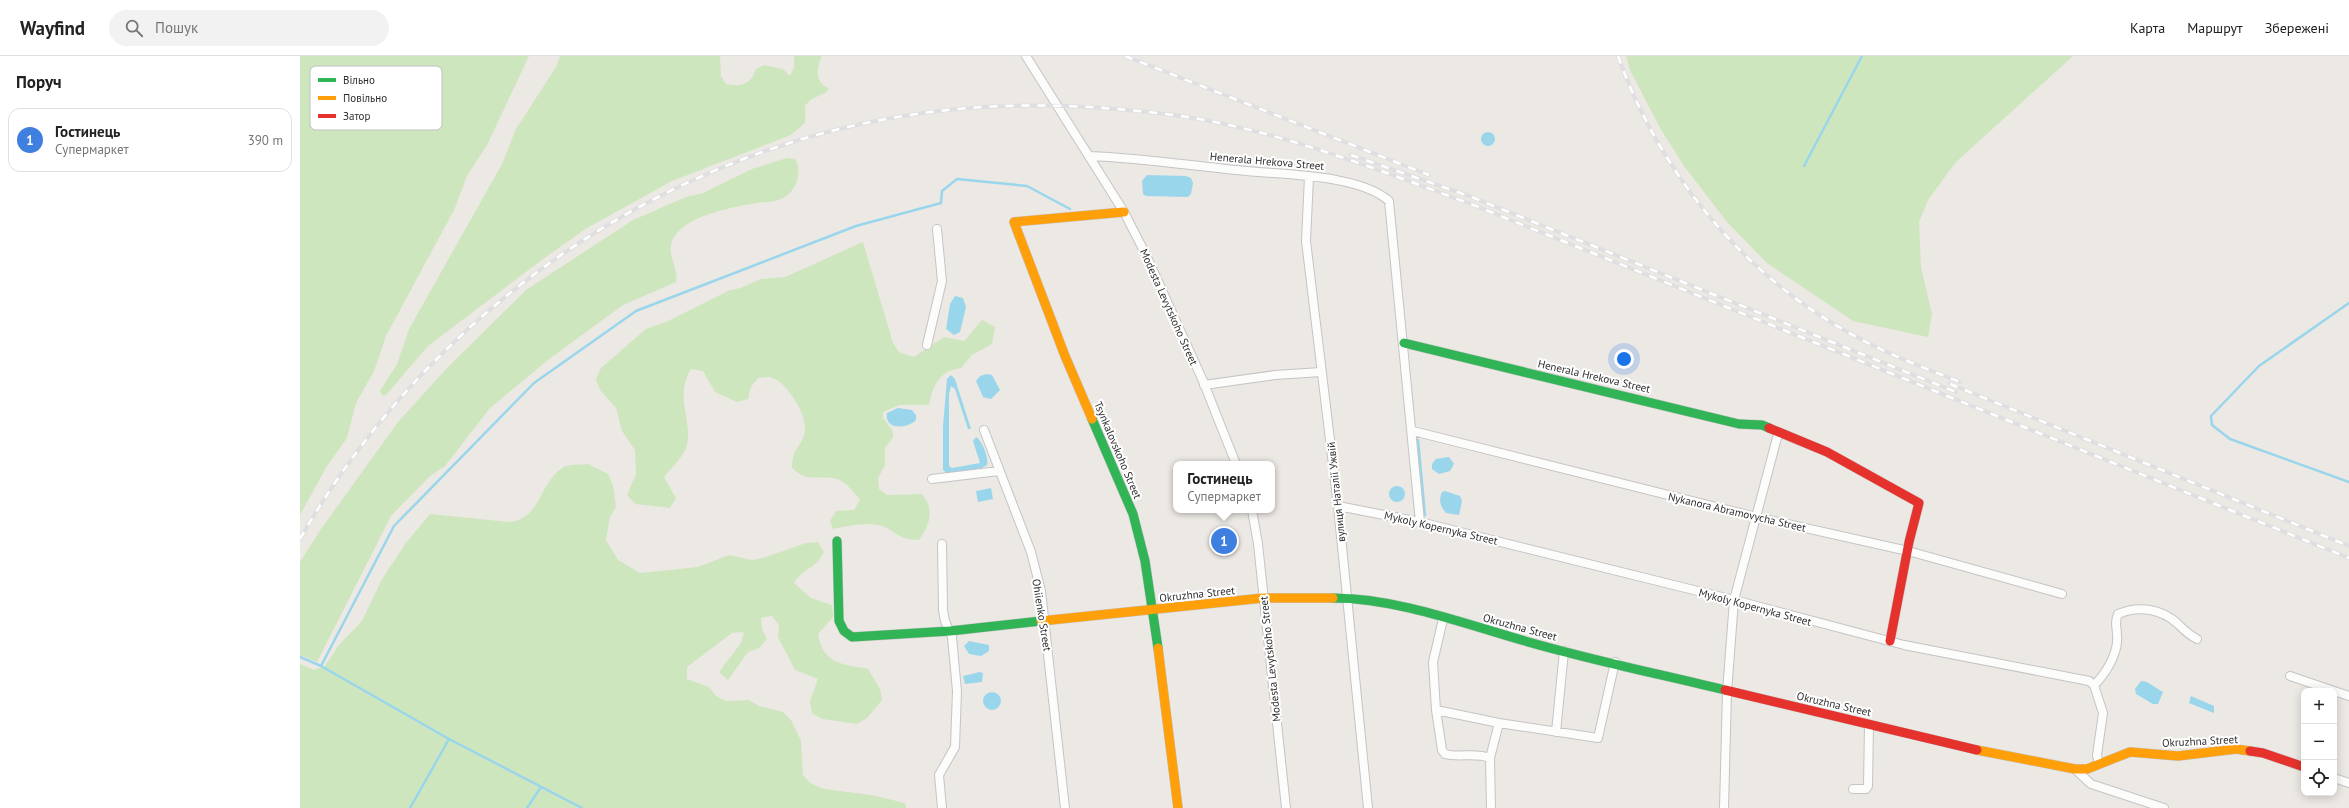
<!DOCTYPE html>
<html lang="uk">
<head>
<meta charset="utf-8">
<style>
	body { margin:0; font-family:"PT Sans",sans-serif; background:#f2f2f2; color:#222 }
	.controls { position:absolute; right:12px; bottom:12px; display:grid; overflow:hidden; border-radius:8px; box-shadow:0 2px 10px #0003 }
	.controls button { width:36px; height:36px; display:grid; place-items:center; padding:0; border:0; border-bottom:1px solid #e0e0e0; background:#fff; color:#222; font:20px sans-serif }
	.you { position:absolute; left:1324px; top:303px; width:14px; height:14px; margin:-10px; border:3px solid #fff; border-radius:50%; background:#1a73e8; box-shadow:0 0 0 6px #1a73e833 }
	.badge { display:grid; place-items:center; width:26px; height:26px; border-radius:50%; background:#706f6e; color:#fff; font-size:13px; font-weight:700 }
	.pin { position:absolute; translate:-50% -50%; border:2px solid #fff; box-shadow:0 1px 4px #0006 }
	.popup { position:absolute; left:873px; top:405px; width:102px; height:52px; box-sizing:border-box; display:grid; place-content:center; border-radius:8px; background:#fff; filter:drop-shadow(0 1px 3px #0005); font-size:13px; white-space:nowrap; color:#767676 }
	.popup b { font-size:15px; color:#222 }
	.popup::after { content:''; position:absolute; left:50%; top:100%; margin-left:-8px; border:8px solid transparent; border-top-color:#fff }
	.list { margin:0; padding:0; list-style:none }
	h2 { display:flex; justify-content:space-between; align-items:center; height:52px; margin:0; padding:0 16px; font-size:17px }
	h2 small { font-size:13px; font-weight:400; color:#767676 }
	.list li { display:grid; grid-template-columns:26px 1fr auto; gap:12px; align-items:center; box-sizing:border-box; height:64px; margin:0 8px 8px; padding:0 8px; border:1px solid #e0e0e0; border-radius:12px }
	.list b { display:block; font-size:15px; white-space:nowrap }
	.list p { margin:0; font-size:13px; white-space:nowrap; color:#767676 }
	.list em { font-size:13px; font-style:normal; color:#767676 }
	.icon { flex:none; width:22px; height:22px; fill:none; stroke:currentColor; stroke-width:2; stroke-linecap:round; stroke-linejoin:round }
	.map { position:relative; flex:none; width:2049px; height:752px; overflow:hidden }
	header { display:flex; align-items:center; gap:24px; box-sizing:border-box; height:56px; padding:0 20px; background:#fff; border-bottom:1px solid #e0e0e0 }
	header strong { font-size:19px }
	nav { display:flex; gap:22px; margin-inline-start:auto; font-size:14px }
	.search { width:280px; height:36px; background:#f2f2f2; display:flex; align-items:center; gap:10px; box-sizing:border-box; padding:0 14px; border-radius:22px; color:#767676; font-size:15px }
	main { display:flex }
	aside { flex:1; background:#fff }
	.map>svg:first-child { display:block }
	.green { fill:#cee6be }
	.water { fill:#99d6ec }
	.lines { fill:none; stroke-linecap:round; stroke-linejoin:round }
	.stream { stroke:#99d6ec; stroke-width:2.5 }
	.street-casing { stroke:#c5c4c5; stroke-width:10 }
	.fast-casing { stroke:#c5c4c5; stroke-width:10 }
	.slow-casing { stroke:#c5c4c5; stroke-width:10 }
	.jam-casing { stroke:#c5c4c5; stroke-width:10 }
	.street { stroke:#fcfcfb; stroke-width:8 }
	.fast { stroke:#30b455; stroke-width:9 }
	.slow { stroke:#ff9f0a; stroke-width:9 }
	.jam { stroke:#e5322d; stroke-width:9 }
	.rail-casing { stroke:#dfdfe1; stroke-width:4 }
	.rail { stroke:#fff; stroke-width:2.5; stroke-dasharray:8; stroke-linecap:butt }
	.labels { text-anchor:middle; stroke-width:4; stroke-linejoin:round; paint-order:stroke }
	.street-label { font-size:11px; fill:#2e2e2e; stroke:#fff }
	.key { fill:#fff; stroke:#c0c0c0; stroke-width:1 }
	.key-label { font-size:11px; fill:#2e2e2e }
</style>
</head>
<body>
<header>
<strong>Wayfind</strong>
<div class="search"><svg class="icon" aria-label="search" viewBox="0 0 24 24"><circle cx="10" cy="10" r="6"/><path d="M15 15l6 6"/></svg>Пошук</div>
<nav><a>Карта</a><a>Маршрут</a><a>Збережені</a></nav>
</header>
<main>
<aside>
<h2>Поруч<small></small></h2>
<ul class="list">
<li><span class="badge" style="background:#3f7fe0">1</span><div><b>Гостинець</b><p>Супермаркет</p></div><em>390 m</em></li>
</ul>
</aside>
<div class="map">
<svg width="2049" height="752" viewBox="0 0 2049 752">
	<rect width="100%" height="100%" fill="#ece8e4"/>
	<!-- green -->
	<path class="green" d="M0,0H229L187,89L167,120L154,154L86,280L74,315L56,347L47,382L27,410L0,459Z
		M260,0H420L421,20L426,28C442,31 450,29 456,13L464,9L483,13L490,20L494,11V0H522C516,11 515,28 529,32L527,36L512,43L505,49C505,72 509,63 491,79L372,125L287,172L243,203L128,290L87,338L83,340L80,335L97,308L109,273L202,108L216,73L256,11Z
		M1326,0H1773L1655,107L1628,144L1619,166L1621,211L1632,258L1628,281L1553,265L1467,207L1427,166L1384,110L1360,72L1330,14Z
		M487,102L495,103C503,115 496,136 483,142C476,146 464,146 456,147C434,151 395,158 379,175C360,193 380,210 376,226L323,249L248,304L190,352L145,410L130,420L91,460L17,606L0,599V506L21,473L98,366L147,312L226,234L333,164L386,141L403,137L452,113Z
		M563,186L593,287L599,296L614,301L644,281L664,285L682,264L695,271L692,288L672,299L661,312C639,315 633,329 629,349H599L583,356V362L593,375V381L585,392V409L578,422L579,433L587,439L622,438C635,454 630,468 619,484C596,484 594,472 578,469C563,466 548,470 533,473L530,465L536,455L554,454L560,444C554,436 546,426 537,423C518,418 509,428 492,412C492,393 499,394 504,379C510,362 487,325 470,321C467,321 462,322 458,322L451,331L448,343L437,346L415,336L403,315L391,313C376,339 389,356 388,382C388,397 373,410 364,421L376,442L370,452L335,448L327,439L336,418L335,394L322,375L316,352L300,334L296,323L301,312L346,273L368,265L430,234L441,232L461,223L485,221Z
		M288,408L308,418L313,429L316,451L310,461L306,484L318,504L340,517L398,511L429,499L452,504L463,502L506,487L518,486L524,496C517,512 503,512 494,527L511,542L532,549L533,561L518,578C523,608 542,608 568,613L580,633L582,644L567,662L557,668L522,663L512,657L510,645L518,623L495,614L478,581L479,569L472,560L461,562L462,573L467,583L459,592L448,596L428,624L419,616L441,587L444,576L432,577L387,611V623L409,631L416,640L426,645L449,644L459,650L483,656L491,664L501,685L503,719L510,727L524,733L571,739L605,747L606,752H0V608L14,614L25,610L38,590L62,565L82,523L106,487L130,458L209,466C242,463 239,425 264,411C270,408 281,409 288,408Z"/>
	<!-- water -->
	<path class="water" d="M1181 83a7 7 0 1 1 14 0a7 7 0 1 1-14 0Z
		M847,119L886,120L891,122L893,127L891,138L888,141L846,140L843,138L842,125Z
		M655,240L663,242L666,251L660,276L654,279L646,273L650,248Z
		M687,318L692,319L700,334L691,343L683,341L676,325L680,320Z
		M651,319L655,323L671,373H668L655,333L651,330L649,338V410L652,412L680,407L673,385L676,381C682,384 689,402 687,409L682,412L648,418L643,414V370L647,323Z
		M598,352L612,354L616,359V364C607,373 584,374 587,357Z
		M1149,401L1154,408L1150,415L1139,418L1132,413V408L1136,403Z
		M1089 438a8 8 0 1 1 16 0a8 8 0 1 1-16 0Z
		M691,432L693,443L678,446L676,435Z
		M1145,435L1160,440L1162,445L1159,459L1146,457C1141,451 1138,445 1142,436Z
		M669,585L689,589V595L681,600L669,598L664,590Z
		M680,616L683,617L682,626L665,628L663,620Z
		M1841,625L1847,626L1863,636L1858,648H1853L1836,638L1835,633Z
		M683 645a9 9 0 1 1 18 0a9 9 0 1 1-18 0Z
		M1891,640L1914,650V657L1889,647Z"/>
	<g class="lines">
		<!-- stream -->
		<path class="stream" d="M1504,110L1562,0
			M2049,247L1959,310L1911,360L1912,369L1930,383L2049,426
			M1118,384L1125,459
			M0,601L21,610L149,683L282,752
			M21,610L94,470L234,327L336,255L556,170L641,147L642,135L657,123L727,130L770,153
			M110,752L149,683
			M227,752L241,731"/>
		<defs>
			<path id="street" d="M726,0L824,156L846,199L903,325L936,408
				M790,100C839,102 887,109 936,114C977,119 1058,117 1089,145L1120,466
				M1009,121L1006,185L1038,450L1068,752
				M627,289L642,225L637,173
				M904,329L975,319L1021,316
				M684,374L731,496L741,535L765,752
				M1113,375L1456,461L1608,495L1762,538
				M632,423L699,415
				M1038,450L1120,466L1434,544L1604,589L1789,625L1794,629L1803,657L1797,699L1799,708
				M952,454L958,488L986,752
				M1143,563L1133,606L1136,654L1199,667L1190,702L1191,752
				M1990,620L2034,635
				M1794,629C1806,618 1819,596 1817,579C1817,570 1814,567 1818,558C1839,549 1862,553 1878,568C1885,575 1889,579 1897,583
				M2034,635L2049,640
				M1136,654L1142,694L1145,698C1160,702 1175,696 1190,702
				M1199,667L1298,682L1315,606
				M1256,676L1264,595
				M1775,713L1791,728L1864,752
				M2034,722L2049,727
				M1553,733H1566L1568,730L1569,669
				M642,752L639,719L655,691L657,635L652,581L645,565L643,554L642,488
				M1424,752L1427,636L1434,544L1478,378"/>
			<path id="fast" d="M1104,287L1439,368L1462,369L1469,372
				M792,363L833,458L845,505L858,592
				M537,485L539,565L544,575L552,581L650,575L741,565
				M1033,542C1096,542 1165,568 1225,585C1291,604 1359,618 1425,634"/>
			<path id="slow" d="M792,363L765,300L714,166L824,156
				M741,565L963,542H1033
				M858,592L878,752
				M1677,694L1775,713H1787L1830,696L1878,700L1936,693L1950,695"/>
			<path id="jam" d="M1469,372L1527,396L1619,447L1609,486L1590,585
				M1425,634L1677,694
				M1950,695L1963,697L2004,711"/>
		</defs>
		<!-- street casing -->
		<use href="#street" class="street-casing"/>
		<!-- fast casing -->
		<use href="#fast" class="fast-casing"/>
		<!-- slow casing -->
		<use href="#slow" class="slow-casing"/>
		<!-- jam casing -->
		<use href="#jam" class="jam-casing"/>
		<!-- street -->
		<use href="#street" class="street"/>
		<!-- fast -->
		<use href="#fast" class="fast"/>
		<!-- slow -->
		<use href="#slow" class="slow"/>
		<!-- jam -->
		<use href="#jam" class="jam"/>
		<defs>
			<path id="rail" d="M825,0L1129,119
				M1318,0C1358,112 1436,211 1539,271C1577,294 1619,310 1660,326
				M1051,99L1169,140L1656,336
				M1650,328L2049,490
				M0,483C135,245 385,78 658,53C730,46 802,50 874,59C976,73 1075,113 1171,148L2049,502"/>
		</defs>
		<!-- rail casing -->
		<use href="#rail" class="rail-casing"/>
		<!-- rail -->
		<use href="#rail" class="rail"/>
	</g>
	<g class="labels">
		<!-- street labels -->
		<g class="street-label">
			<text transform="translate(967 105) rotate(5)" y="4">Henerala Hrekova Street</text>
			<text transform="translate(869 251) rotate(66)" y="4">Modesta Levytskoho Street</text>
			<text transform="translate(1294 320) rotate(13)" y="4">Henerala Hrekova Street</text>
			<text transform="translate(818 394) rotate(67)" y="4">Tsynkalovskoho Street</text>
			<text transform="translate(1036 436) rotate(-96)" y="4">вулиця Наталії Ужвій</text>
			<text transform="translate(1437 456) rotate(13)" y="4">Nykanora Abramovycha Street</text>
			<text transform="translate(1141 472) rotate(13)" y="4">Mykoly Kopernyka Street</text>
			<text transform="translate(897 538) rotate(-6)" y="4">Okruzhna Street</text>
			<text transform="translate(1455 551) rotate(15)" y="4">Mykoly Kopernyka Street</text>
			<text transform="translate(742 559) rotate(81)" y="4">Ohiienko Street</text>
			<text transform="translate(1220 571) rotate(15)" y="4">Okruzhna Street</text>
			<text transform="translate(970 603) rotate(-96)" y="4">Modesta Levytskoho Street</text>
			<text transform="translate(1534 648) rotate(13)" y="4">Okruzhna Street</text>
			<text transform="translate(1900 685) rotate(-3)" y="4">Okruzhna Street</text>
		</g>
	</g>
	<!-- legend -->
	<rect x="10" y="10" width="132" height="64" rx="6" class="key"/>
	<rect x="18" y="22" width="18" height="4" fill="#30b455"/>
	<rect x="18" y="40" width="18" height="4" fill="#ff9f0a"/>
	<rect x="18" y="58" width="18" height="4" fill="#e5322d"/>
	<g class="key-label">
		<text x="43" y="28">Вільно</text>
		<text x="43" y="46">Повільно</text>
		<text x="43" y="64">Затор</text>
	</g>
</svg>
<div class="controls">
<button>+</button>
<button>−</button>
<button><svg class="icon" aria-label="locate" viewBox="0 0 24 24"><circle cx="12" cy="12" r="6"/><path d="M12 2v4M12 18v4M2 12h4M18 12h4"/></svg></button>
</div>
<div class="you"></div>
<div class="pin badge" style="left:924px;top:485px;background:#3f7fe0">1</div>
<div class="popup"><b>Гостинець</b>Супермаркет</div>
</div>
</main>
</body>
</html>
